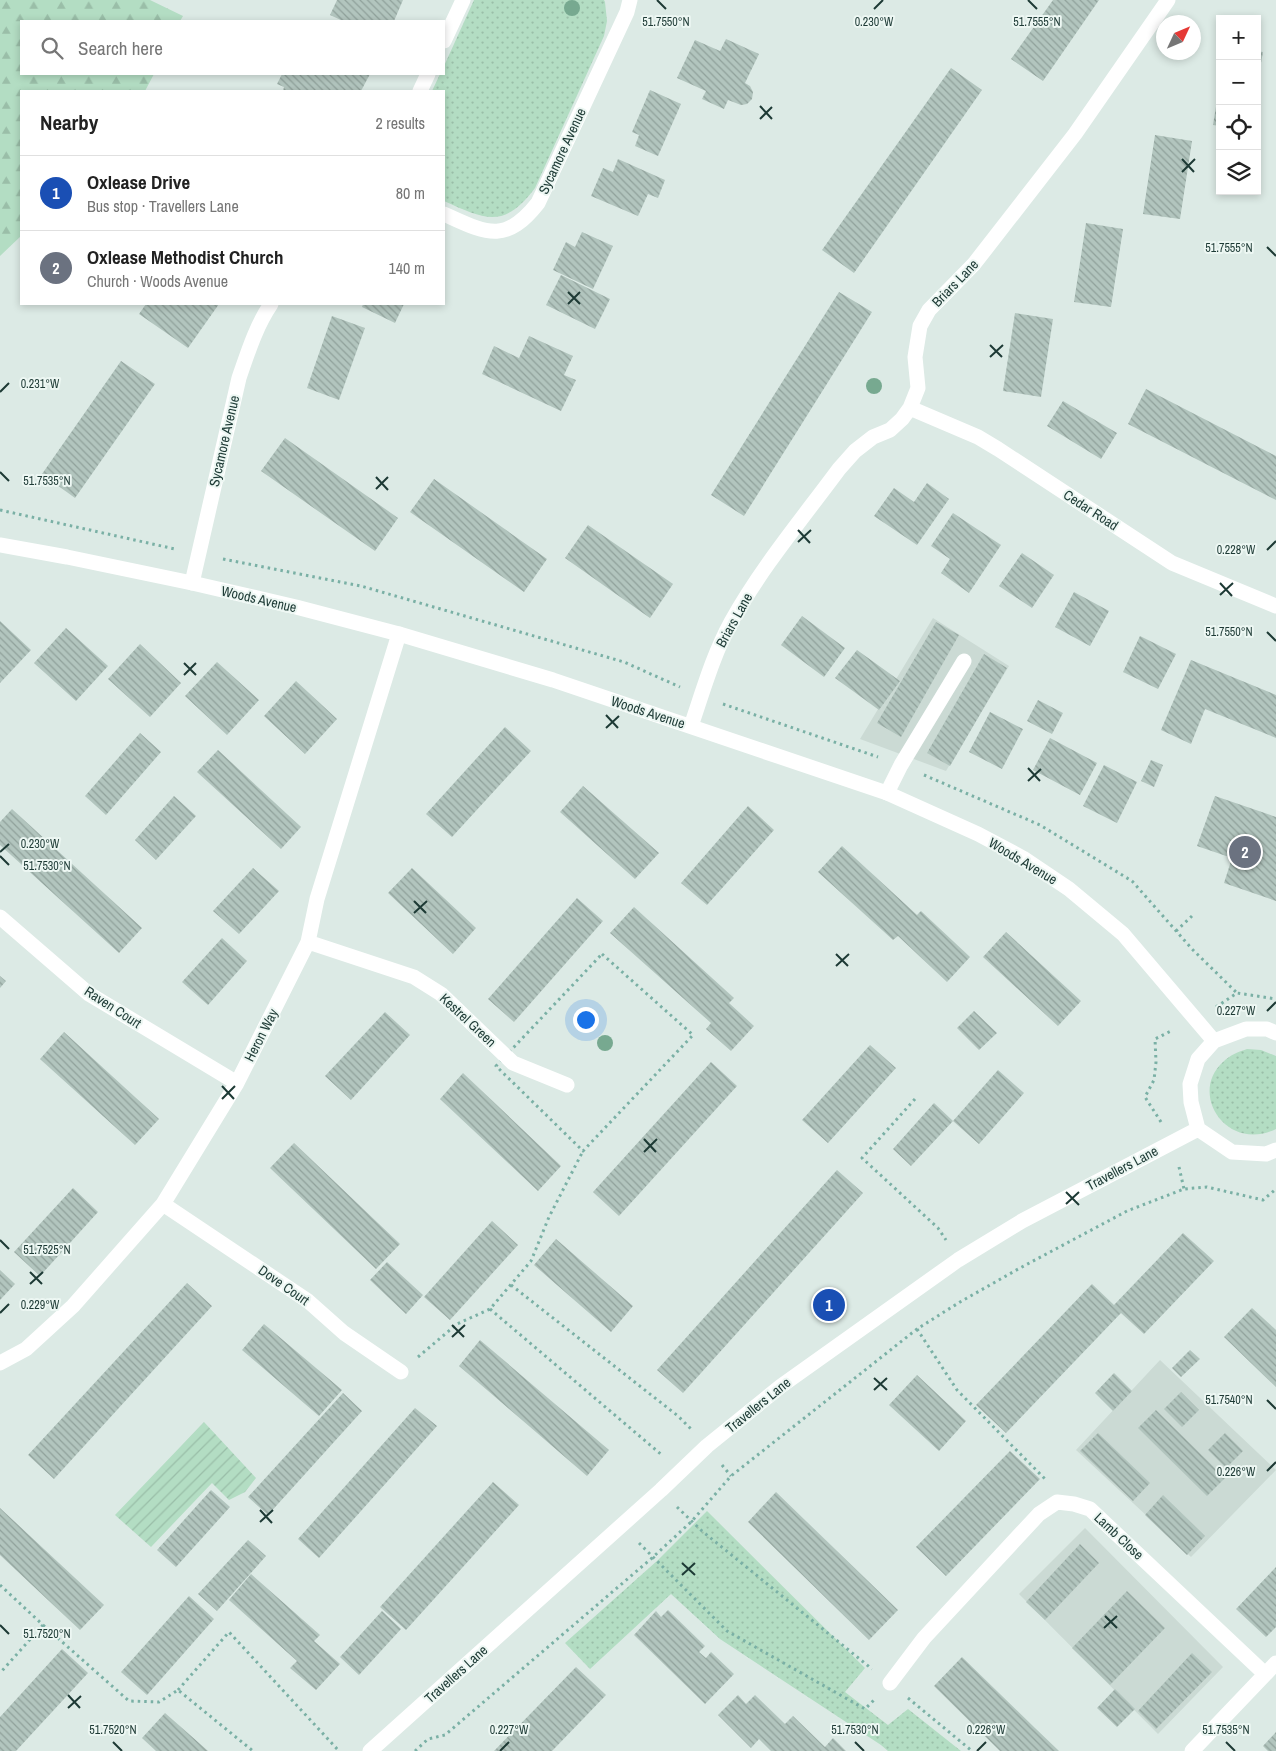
<!DOCTYPE html>
<html lang="en">
<head>
<meta charset="utf-8">
<style>
	body { margin:0; font-family:"Archivo Narrow",sans-serif; background:#f6f6f6; color:#222 }
	.controls { position:absolute; right:15px; top:15px; display:grid; overflow:hidden; border-radius:0px; box-shadow:0 2px 8px #0003 }
	.controls button { width:45px; height:45px; display:grid; place-items:center; padding:0; border:0; border-bottom:1px solid #e0e0e0; background:#fff; color:#222; font:25px sans-serif }
	.compass { position:absolute; left:1156px; top:15px; width:45px; height:45px; border-radius:50%; background:#fff; box-shadow:0 2px 8px #0003; rotate:46deg }
	.you { position:absolute; left:585px; top:1019px; width:18px; height:18px; margin:-12px; border:4px solid #fff; border-radius:50%; background:#1a73e8; box-shadow:0 0 0 8px #1a73e833 }
	.badge { display:grid; place-items:center; width:32px; height:32px; border-radius:50%; background:#844f34; color:#fff; font-size:16px; font-weight:700 }
	.pin { position:absolute; translate:-50% -50%; border:2px solid #fff; box-shadow:0 1px 5px #0006 }
	.list { margin:0; padding:0; list-style:none }
	h2 { display:flex; justify-content:space-between; align-items:center; height:65px; margin:0; padding:0 20px; font-size:21px }
	h2 small { font-size:16px; font-weight:400; color:#767676 }
	.list li { display:grid; grid-template-columns:32px 1fr auto; gap:15px; align-items:center; box-sizing:border-box; height:75px; padding:0 20px; border-top:1px solid #e0e0e0 }
	.list b { display:block; font-size:19px; white-space:nowrap }
	.list p { margin:0; font-size:16px; white-space:nowrap; color:#767676 }
	.list em { font-size:16px; font-style:normal; color:#767676 }
	.icon { flex:none; width:28px; height:28px; fill:none; stroke:currentColor; stroke-width:2; stroke-linecap:round; stroke-linejoin:round }
	.map { position:relative; flex:none; width:1276px; height:1751px; overflow:hidden }
	.search { position:absolute; background:#fff; box-shadow:0 2px 8px #0003; left:20px; top:20px; width:425px; height:55px; display:flex; align-items:center; gap:12px; box-sizing:border-box; padding:0 18px; border-radius:0px; color:#767676; font-size:19px }
	.panel { position:absolute; background:#fff; box-shadow:0 2px 8px #0003; left:20px; top:90px; width:425px; height:215px; border-radius:0px }
	.map>svg:first-child { display:block }
	.built { fill:#cbdad4 }
	.grass { fill:url(#grass-dots) }
	.forest { fill:url(#forest-firs) }
	.garden { fill:url(#garden-furrows) }
	.building { fill:url(#building-back-hatch) }
	.lines { fill:none; stroke-linecap:round; stroke-linejoin:round }
	.path { stroke:#7ab0a5; stroke-width:3; stroke-dasharray:2.5 4; stroke-linecap:butt }
	.service { stroke:#fff; stroke-width:15 }
	.minor { stroke:#fff; stroke-width:15 }
	.tertiary { stroke:#fff; stroke-width:15 }
	.tree { fill:#77a990 }
	.ticks { fill:none; stroke:#1d3a35; stroke-width:2 }
	.labels { text-anchor:middle; stroke-width:4; stroke-linejoin:round; paint-order:stroke }
	.street-label { font-size:14px; fill:#1d3a35; stroke:#edf7f3 }
	.ticks-label { font-size:12px; text-anchor:middle; fill:#1d3a35; stroke:#edf7f3; stroke-width:4; stroke-linejoin:round; paint-order:stroke }
</style>
</head>
<body>
<div class="map">
<svg width="1276" height="1751" viewBox="0 0 1276 1751">
	<defs>
		<pattern id="grass-dots" width="8" height="8" patternUnits="userSpaceOnUse" patternTransform="scale(1.25)"><rect width="8" height="8" fill="#b3ddc3"/><path d="M2 2h.1M6 6h.1" fill="none" stroke="#9abea8" stroke-width="1.8" stroke-linecap="round"/></pattern>
		<pattern id="forest-firs" width="22" height="20" patternUnits="userSpaceOnUse" patternTransform="scale(1.25)"><rect width="22" height="20" fill="#b3ddc3"/><path d="M5 1l3.5 6h-7zM16 11l3.5 6h-7z" fill="#9abea8"/></pattern>
		<pattern id="garden-furrows" width="10" height="10" patternUnits="userSpaceOnUse" patternTransform="scale(1.25)"><rect width="10" height="10" fill="#b3ddc3"/><path d="M-1 1l2-2M0 10L10 0M9 11l2-2" fill="none" stroke="#9abea8"/></pattern>
		<pattern id="building-back-hatch" width="6" height="6" patternUnits="userSpaceOnUse" patternTransform="scale(1.25)"><rect width="6" height="6" fill="#b2c5be"/><path d="M-1 5l2 2M0 0l6 6M5-1l2 2" fill="none" stroke="#90a19b"/></pattern>
	</defs>
	<rect width="100%" height="100%" fill="#dceae5"/>
	<!-- built -->
	<path class="built" d="M933,618L1009,666L946,771L860,739Z
		M1160,1360L1276,1470L1191,1557L1076,1450Z
		M1085,1528L1223,1667L1158,1734L1019,1594Z"/>
	<!-- grass -->
	<path class="grass" d="M474,0H604L605,2L607,21L604,36L535,188C504,229 486,220 444,201V91H432L440,74H444V66Z
		M1247,1049L1261,1050L1276,1056V1129C1227,1153 1188,1094 1223,1062C1230,1055 1238,1052 1247,1049Z
		M707,1511L865,1668L845,1692L888,1725L908,1709L961,1751H888L881,1745L720,1639L671,1594L590,1669L565,1643L658,1560Z"/>
	<!-- forest -->
	<path class="forest" d="M0,0H150L183,16L180,21H21V74H154L145,91H21V236L0,256Z"/>
	<!-- garden -->
	<path class="garden" d="M204,1422L256,1478L245,1492L229,1500L212,1483L151,1547L115,1515Z"/>
	<!-- building -->
	<path class="building" d="M337,0H403L394,21H343L330,15Z
		M1053,0H1099L1043,81L1011,59Z
		M726,39L759,54L745,83L750,86L753,92L752,99L747,104L741,105L728,100L724,109L702,99L706,91L677,78L695,40L720,51Z
		M1257,51L1263,52L1258,79H1257Z
		M951,68L982,90L854,273L822,250Z
		M282,74H370L361,91H283L284,87L277,84Z
		M1219,88H1220V126L1213,125Z
		M650,90L681,104L658,156L635,146L639,135L632,132Z
		M1155,135L1192,141L1180,219L1143,214Z
		M618,159L665,180L658,198L648,194L638,216L591,196L603,168L613,172Z
		M1086,223L1123,229L1111,307L1074,302Z
		M582,232L613,246L593,289L553,270L566,242L575,247Z
		M561,275L610,299L595,329L546,305Z
		M839,292L872,312L744,516L711,495Z
		M146,304H219L188,348L139,314Z
		M363,304H404L395,323L362,307Z
		M1015,313L1053,319L1041,397L1003,391Z
		M332,316L365,328L339,400L307,388Z
		M529,336L573,356L564,375L576,380L561,411L482,374L494,346L519,358Z
		M121,361L155,384L75,498L42,474Z
		M1146,389L1276,456V500L1128,424Z
		M1063,401L1117,433L1101,459L1047,426Z
		M285,438L398,518L375,551L261,471Z
		M434,479L547,559L524,592L410,512Z
		M927,483L949,499L917,545L874,516L894,488L914,502Z
		M953,513L1001,545L969,593L941,573L950,559L931,546Z
		M588,525L673,584L650,618L565,558Z
		M1022,553L1054,575L1032,608L999,586Z
		M1074,592L1109,611L1090,646L1055,627Z
		M802,616L845,648L824,677L781,645Z
		M0,621L31,650L0,683Z
		M936,622L959,635L901,737L877,723Z
		M66,628L108,666L76,701L34,663Z
		M1140,636L1176,654L1158,689L1123,672Z
		M140,644L181,683L150,717L108,679Z
		M857,650L900,681L879,710L835,678Z
		M984,654L1007,668L950,766L927,753Z
		M1191,660L1276,695V738L1205,709L1191,744L1161,730Z
		M217,662L259,700L227,735L185,696Z
		M296,681L337,719L305,754L264,716Z
		M1038,700L1063,713L1052,734L1027,721Z
		M990,712L1023,729L1002,769L969,752Z
		M505,727L531,751L452,837L426,814Z
		M140,733L161,752L106,815L85,796Z
		M1050,738L1097,763L1080,795L1033,770Z
		M218,750L301,827L281,849L197,772Z
		M1151,760L1163,765L1154,787L1141,781Z
		M1104,765L1137,782L1117,823L1083,806Z
		M583,786L659,853L635,879L560,812Z
		M174,796L196,816L156,860L135,840Z
		M1215,796L1276,817V901L1224,883L1232,858L1197,846Z
		M748,806L774,830L707,905L681,883Z
		M12,809L142,928L119,953L0,845V822Z
		M842,846L917,915L921,911L970,957L947,982L898,936L893,940L818,872Z
		M253,868L279,891L239,934L213,911Z
		M412,868L476,928L453,954L388,893Z
		M577,898L603,921L514,1022L488,999Z
		M634,907L734,998L729,1003L754,1026L731,1051L706,1029L711,1023L610,933Z
		M1006,932L1081,1001L1058,1026L983,957Z
		M222,938L247,961L208,1005L182,982Z
		M0,976L6,981L0,988Z
		M974,1011L997,1033L979,1050L957,1028Z
		M385,1012L410,1035L351,1100L325,1076Z
		M64,1032L159,1119L135,1145L40,1059Z
		M870,1045L896,1068L828,1143L802,1120Z
		M711,1062L737,1086L619,1216L593,1192Z
		M998,1070L1024,1093L979,1144L953,1121Z
		M463,1073L561,1166L538,1191L440,1099Z
		M934,1103L953,1121L911,1166L893,1149Z
		M294,1143L400,1244L376,1269L270,1168Z
		M837,1170L863,1193L683,1393L657,1370Z
		M73,1188L98,1212L40,1276L14,1252Z
		M492,1221L518,1245L450,1320L424,1297Z
		M1183,1233L1214,1261L1144,1334L1121,1313L1006,1433L976,1405L1092,1284L1114,1305Z
		M556,1239L633,1306L611,1332L534,1265Z
		M387,1262L423,1295L406,1314L370,1280Z
		M0,1270L15,1284L0,1300Z
		M187,1283L212,1306L54,1479L28,1455Z
		M1252,1308L1276,1330V1387L1224,1337Z
		M264,1324L342,1390L319,1416L242,1350Z
		M480,1340L609,1450L587,1476L459,1366Z
		M1190,1350L1200,1359L1181,1377L1172,1368Z
		M1114,1373L1132,1391L1113,1411L1095,1393Z
		M917,1375L966,1421L939,1451L889,1405Z
		M1181,1392L1199,1410L1182,1427L1164,1409Z
		M343,1393L362,1411L268,1515L248,1497Z
		M415,1408L437,1426L319,1558L298,1539Z
		M1156,1410L1225,1478L1207,1496L1138,1428Z
		M1098,1433L1150,1483L1133,1501L1080,1451Z
		M1225,1433L1243,1451L1226,1468L1208,1450Z
		M1010,1451L1040,1479L946,1576L916,1547Z
		M493,1482L519,1505L406,1630L380,1607Z
		M211,1490L230,1507L176,1567L157,1550Z
		M776,1492L898,1610L869,1640L748,1522Z
		M1163,1495L1205,1536L1187,1555L1145,1515Z
		M0,1508L104,1605L80,1630L0,1555Z
		M248,1540L266,1556L217,1611L198,1594Z
		M1080,1544L1099,1563L1045,1620L1026,1602Z
		M1276,1567V1627L1266,1637L1236,1609Z
		M251,1574L320,1635L314,1641L340,1664L316,1690L290,1668L297,1661L229,1600Z
		M1127,1591L1165,1628L1110,1685L1072,1648Z
		M189,1596L214,1619L147,1695L121,1672Z
		M668,1610L705,1646L699,1652L706,1658L711,1652L734,1674L705,1704L634,1635L656,1611L661,1617Z
		M382,1611L401,1629L359,1675L340,1657Z
		M62,1649L88,1673L16,1751H0V1717Z
		M1192,1653L1212,1672L1156,1729L1138,1711Z
		M962,1657L1035,1728L1059,1751H1000L934,1686Z
		M576,1667L606,1695L583,1719L552,1751H494Z
		M1115,1689L1135,1709L1117,1727L1097,1708Z
		M738,1695L746,1704L755,1695L785,1724L793,1716L825,1747L833,1738L846,1751H771L759,1739L751,1748L718,1715Z
		M165,1713L190,1735L208,1751H156L142,1738Z
		M1276,1732V1751H1268L1263,1746Z"/>
	<g class="lines">
		<!-- path -->
		<path class="path" d="M0,510L175,549
			M223,559L361,586L624,662L680,687
			M723,704L878,757
			M924,775L1040,825L1132,881L1192,949L1237,993
			M1176,931L1192,916
			M602,954L693,1035L583,1151L496,1066Z
			M1216,1007L1237,993L1276,999
			M915,1099L862,1158L938,1228L946,1240
			M1161,1122L1145,1097L1154,1080L1156,1062L1155,1039L1173,1030
			M1179,1167L1184,1189
			M511,1285L678,1416L692,1430
			M490,1309L663,1456
			M917,1329L957,1390L1047,1481
			M418,1357L457,1324L490,1309L531,1261L549,1217L583,1151
			M722,1465L731,1476
			M677,1507L702,1531L872,1669
			M639,1543L727,1631L865,1709L874,1700
			M0,1585L43,1625L0,1673
			M43,1625L129,1701L159,1702L178,1690L253,1751
			M178,1690L229,1632L339,1751
			M908,1698L972,1751
			M415,1751L428,1739L445,1735L652,1558L692,1521L731,1476L917,1329L960,1302L1020,1268L1127,1211L1184,1189L1207,1187L1263,1200L1276,1189"/>
		<!-- service -->
		<path class="service" d="M887,793L901,765L964,661"/>
		<!-- minor -->
		<path class="minor" d="M444,41L463,0
			M420,91L428,74
			M444,214C486,233 505,245 538,203L627,12L630,0
			M910,408L978,437L998,449L1172,563L1276,606
			M192,583L239,378C248,352 256,326 271,304
			M691,726C703,691 713,655 731,622C761,568 802,519 839,469L855,451L873,437L890,430L902,419L910,408L918,388L915,357L920,326L929,310L974,264L1075,134L1168,0
			M0,917L89,994L237,1083
			M308,942L414,977L441,994L513,1063L567,1085
			M163,1204L308,1301L344,1333L401,1372
			M0,1363L26,1349L73,1306L163,1204L237,1083L308,942L317,899L399,634
			M890,1683L924,1638L1039,1514L1057,1502L1074,1504L1090,1509L1265,1674
			M1192,1751L1276,1663"/>
		<!-- tertiary -->
		<path class="tertiary" d="M0,545L67,557L192,583L296,607L399,634L553,680L887,793L978,834L1023,858L1069,889L1123,934L1214,1041
			M1276,1033L1267,1029H1246L1214,1041L1198,1059L1190,1084L1191,1102L1198,1129L1232,1152L1266,1154L1276,1150
			M370,1751L661,1490L707,1446L781,1386L958,1260L1022,1221L1198,1129"/>
	</g>
	<!-- trees -->
	<g class="tree">
		<circle cx="572" cy="8" r="8"/>
		<circle cx="874" cy="386" r="8"/>
		<circle cx="605" cy="1043" r="8"/>
	</g>
	<!-- ticks -->
	<path class="ticks" d="M657,0L666,9M1028,0L1037,9M874,9L883,0M760,106L772,119M760,119L772,107M1182,159L1194,172M1182,172L1195,159M1267,247L1276,256M568,292L580,304M568,304L580,292M990,345L1002,357M990,357L1003,345M0,392L9,383M0,472L9,481M376,477L388,490M376,489L388,477M798,530L810,543M798,542L811,530M1267,550L1276,541M1220,583L1232,596M1220,595L1233,583M1267,632L1276,641M184,663L196,675M184,675L196,663M606,715L618,728M606,728L619,716M1028,768L1040,781M1028,781L1041,769M0,852L9,844M0,856L9,865M414,901L426,913M414,913L427,901M836,954L848,966M836,966L849,954M1267,1011L1276,1002M222,1086L234,1099M222,1099L235,1086M644,1139L656,1152M644,1152L657,1139M1066,1192L1079,1205M1066,1204L1079,1192M0,1240L9,1249M30,1272L42,1284M30,1284L43,1272M0,1313L9,1304M452,1325L464,1337M452,1337L465,1325M874,1378L887,1390M874,1390L887,1378M1267,1400L1276,1409M1267,1471L1276,1462M260,1510L272,1523M260,1522L273,1510M682,1563L695,1575M682,1575L695,1563M1105,1616L1117,1628M0,1625L9,1634M1104,1628L1117,1616M68,1695L80,1708M68,1708L81,1696M113,1742L122,1751M855,1742L864,1751M1226,1742L1235,1751M500,1751L509,1742M977,1751L986,1742"/>
	<g class="labels">
		<!-- street labels -->
		<g class="street-label">
			<text transform="translate(562 151) rotate(-65)" y="5">Sycamore Avenue</text>
			<text transform="translate(955 283) rotate(-46)" y="5">Briars Lane</text>
			<text transform="translate(224 441) rotate(-77)" y="5">Sycamore Avenue</text>
			<text transform="translate(1091 510) rotate(33)" y="5">Cedar Road</text>
			<text transform="translate(259 599) rotate(13)" y="5">Woods Avenue</text>
			<text transform="translate(734 620) rotate(-61)" y="5">Briars Lane</text>
			<text transform="translate(648 712) rotate(18)" y="5">Woods Avenue</text>
			<text transform="translate(1023 861) rotate(31)" y="5">Woods Avenue</text>
			<text transform="translate(113 1007) rotate(33)" y="5">Raven Court</text>
			<text transform="translate(468 1020) rotate(43)" y="5">Kestrel Green</text>
			<text transform="translate(261 1035) rotate(-63)" y="5">Heron Way</text>
			<text transform="translate(1122 1168) rotate(-28)" y="5">Travellers Lane</text>
			<text transform="translate(284 1285) rotate(35)" y="5">Dove Court</text>
			<text transform="translate(758 1405) rotate(-39)" y="5">Travellers Lane</text>
			<text transform="translate(1119 1536) rotate(43)" y="5">Lamb Close</text>
			<text transform="translate(456 1674) rotate(-42)" y="5">Travellers Lane</text>
		</g>
	</g>
	<g class="ticks-label">
		<text x="874" y="26">0.230°W</text>
		<text x="666" y="26">51.7550°N</text>
		<text x="1037" y="26">51.7555°N</text>
		<text x="1229" y="252">51.7555°N</text>
		<text x="40" y="388">0.231°W</text>
		<text x="47" y="485">51.7535°N</text>
		<text x="1236" y="554">0.228°W</text>
		<text x="1229" y="636">51.7550°N</text>
		<text x="40" y="848">0.230°W</text>
		<text x="47" y="870">51.7530°N</text>
		<text x="1236" y="1015">0.227°W</text>
		<text x="47" y="1254">51.7525°N</text>
		<text x="40" y="1309">0.229°W</text>
		<text x="1229" y="1404">51.7540°N</text>
		<text x="1236" y="1476">0.226°W</text>
		<text x="47" y="1638">51.7520°N</text>
		<text x="113" y="1734">51.7520°N</text>
		<text x="855" y="1734">51.7530°N</text>
		<text x="1226" y="1734">51.7535°N</text>
		<text x="509" y="1734">0.227°W</text>
		<text x="986" y="1734">0.226°W</text>
	</g>
</svg>
<div class="controls">
<button>+</button>
<button>−</button>
<button><svg class="icon" aria-label="locate" viewBox="0 0 24 24"><circle cx="12" cy="12" r="6"/><path d="M12 2v4M12 18v4M2 12h4M18 12h4"/></svg></button>
<button><svg class="icon" aria-label="layers" viewBox="0 0 24 24"><path d="M12 4l9 5-9 5-9-5zM3 14l9 5 9-5"/></svg></button>
</div>
<svg class="compass" viewBox="-18 -18 36 36"><path d="M0-13l5 13h-10z" fill="#e53935"/><path d="M0 13l5-13h-10z" fill="#767676"/></svg>
<div class="you"></div>
<div class="pin badge" style="left:829px;top:1305px;background:#1a4fb4">1</div>
<div class="pin badge" style="left:1245px;top:852px;background:#6b7280">2</div>
<div class="search"><svg class="icon" aria-label="search" viewBox="0 0 24 24"><circle cx="10" cy="10" r="6"/><path d="M15 15l6 6"/></svg>Search here</div>
<section class="panel">
<h2>Nearby<small>2 results</small></h2>
<ul class="list">
<li><span class="badge" style="background:#1a4fb4">1</span><div><b>Oxlease Drive</b><p>Bus stop · Travellers Lane</p></div><em>80 m</em></li>
<li><span class="badge" style="background:#6b7280">2</span><div><b>Oxlease Methodist Church</b><p>Church · Woods Avenue</p></div><em>140 m</em></li>
</ul>
</section>
</div>
</body>
</html>
